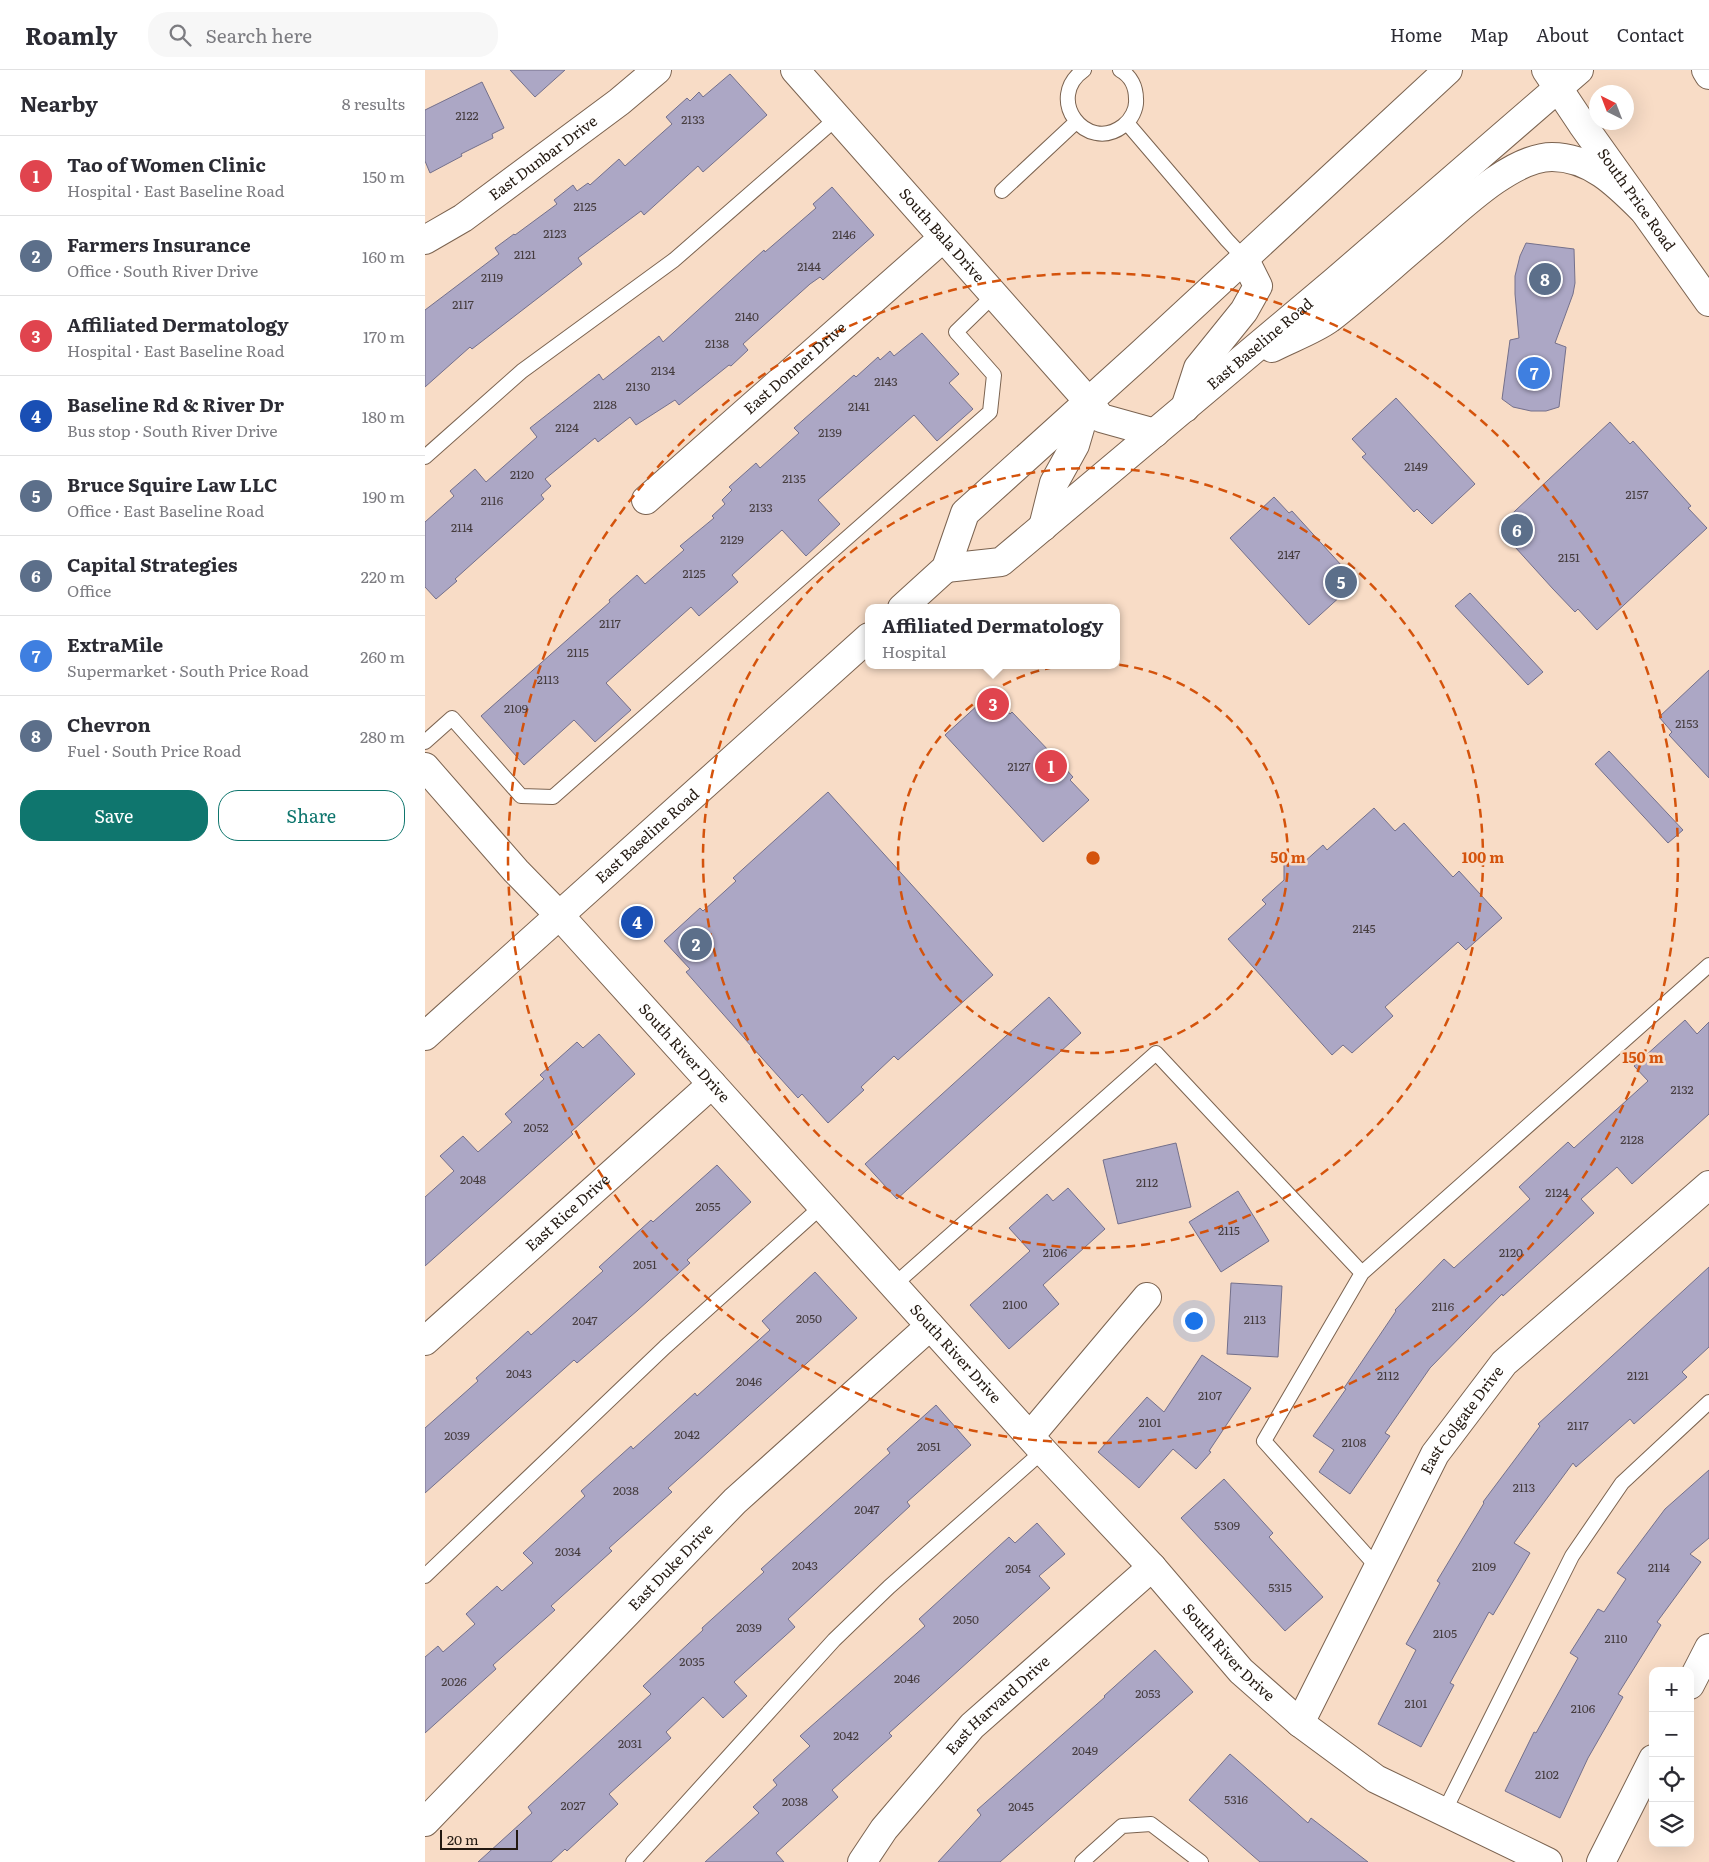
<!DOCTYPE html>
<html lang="en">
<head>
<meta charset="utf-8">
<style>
	body { margin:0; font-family:Literata,serif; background:#f7f7f7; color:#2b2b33 }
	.controls { position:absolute; right:15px; bottom:15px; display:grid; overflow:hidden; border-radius:10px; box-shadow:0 5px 20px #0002 }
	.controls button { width:45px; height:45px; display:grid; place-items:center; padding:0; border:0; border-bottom:1px solid #e1e1e2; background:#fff; color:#2b2b33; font:25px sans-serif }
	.compass { position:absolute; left:1164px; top:15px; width:45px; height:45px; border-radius:50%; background:#fff; box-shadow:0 5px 20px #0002; rotate:318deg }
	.scale { position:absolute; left:15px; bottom:12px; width:78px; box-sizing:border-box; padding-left:5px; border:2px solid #231911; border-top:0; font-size:14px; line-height:18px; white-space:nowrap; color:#231911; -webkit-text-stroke:4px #f8dcc6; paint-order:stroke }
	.you { position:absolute; left:768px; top:1250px; width:18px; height:18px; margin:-12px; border:4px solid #fff; border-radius:50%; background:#1a73e8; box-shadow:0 0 0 8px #1a73e833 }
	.badge { display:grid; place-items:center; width:32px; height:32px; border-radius:50%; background:#0f766e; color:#fff; font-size:16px; font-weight:700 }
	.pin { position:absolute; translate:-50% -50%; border:2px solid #fff; box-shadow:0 1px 5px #0006 }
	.popup { position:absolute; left:440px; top:534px; width:255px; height:65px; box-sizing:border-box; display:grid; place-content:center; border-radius:10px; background:#fff; filter:drop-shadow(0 1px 4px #0005); font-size:16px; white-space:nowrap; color:#7c7c81 }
	.popup b { font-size:19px; color:#2b2b33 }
	.popup::after { content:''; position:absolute; left:50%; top:100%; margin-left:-10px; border:10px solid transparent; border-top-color:#fff }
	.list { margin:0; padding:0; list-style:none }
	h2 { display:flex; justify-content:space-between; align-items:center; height:65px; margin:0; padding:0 20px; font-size:21px }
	h2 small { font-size:16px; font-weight:400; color:#7c7c81 }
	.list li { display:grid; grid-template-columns:32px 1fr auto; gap:15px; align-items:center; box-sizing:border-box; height:80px; padding:0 20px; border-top:1px solid #e1e1e2 }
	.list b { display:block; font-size:19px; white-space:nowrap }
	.list p { margin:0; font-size:16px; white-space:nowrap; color:#7c7c81 }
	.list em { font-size:16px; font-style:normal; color:#7c7c81 }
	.actions { display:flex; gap:10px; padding:15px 20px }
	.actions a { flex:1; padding:11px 0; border:1px solid #0f766e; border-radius:20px; text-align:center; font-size:18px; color:#0f766e }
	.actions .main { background:#0f766e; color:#fff }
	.icon { flex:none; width:28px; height:28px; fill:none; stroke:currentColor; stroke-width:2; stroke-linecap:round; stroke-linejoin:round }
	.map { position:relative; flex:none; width:1284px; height:1792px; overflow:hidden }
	header { display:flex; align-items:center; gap:30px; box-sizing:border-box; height:70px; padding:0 25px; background:#fff; border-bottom:1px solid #e1e1e2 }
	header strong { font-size:24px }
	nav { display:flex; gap:28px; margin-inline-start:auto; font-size:18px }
	.search { width:350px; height:45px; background:#f7f7f7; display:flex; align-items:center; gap:12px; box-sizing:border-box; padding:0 18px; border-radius:20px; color:#7c7c81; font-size:19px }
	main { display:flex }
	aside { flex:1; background:#fff }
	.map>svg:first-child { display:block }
	.building { fill:#aca7c5; stroke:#74708b }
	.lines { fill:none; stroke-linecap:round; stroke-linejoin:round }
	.service-casing { stroke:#7b6350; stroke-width:16 }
	.minor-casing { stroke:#7b6350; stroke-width:30 }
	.secondary-casing { stroke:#7b6350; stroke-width:30 }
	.primary-casing { stroke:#7b6350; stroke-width:30 }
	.motorway-casing { stroke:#7b6350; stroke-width:30 }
	.service { stroke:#fff; stroke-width:14 }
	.minor { stroke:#fff; stroke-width:28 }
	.secondary { stroke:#fff; stroke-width:28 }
	.primary { stroke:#fff; stroke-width:28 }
	.motorway { stroke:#fff; stroke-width:28 }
	.ring { fill:none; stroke:#d4530c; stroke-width:2.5; stroke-dasharray:9 6 }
	.labels { text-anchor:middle; stroke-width:5; stroke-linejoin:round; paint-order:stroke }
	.number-label { font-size:12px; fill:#453c3e }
	.street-label { font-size:15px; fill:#231911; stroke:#f8dcc6 }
	.centre { fill:#d4530c; stroke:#f8dcc6; stroke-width:2.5 }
	.ring-label { font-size:15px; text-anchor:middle; font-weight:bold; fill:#d4530c; stroke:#f8dcc6; stroke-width:5; stroke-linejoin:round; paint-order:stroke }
</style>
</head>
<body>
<header>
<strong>Roamly</strong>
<div class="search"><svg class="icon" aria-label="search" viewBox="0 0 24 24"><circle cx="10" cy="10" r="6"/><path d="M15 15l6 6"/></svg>Search here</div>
<nav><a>Home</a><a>Map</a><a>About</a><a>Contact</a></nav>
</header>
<main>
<aside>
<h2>Nearby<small>8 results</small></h2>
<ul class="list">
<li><span class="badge" style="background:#e0444e">1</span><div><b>Tao of Women Clinic</b><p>Hospital · East Baseline Road</p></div><em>150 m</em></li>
<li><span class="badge" style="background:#5c6f8a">2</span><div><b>Farmers Insurance</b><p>Office · South River Drive</p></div><em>160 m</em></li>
<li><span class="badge" style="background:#e0444e">3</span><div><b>Affiliated Dermatology</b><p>Hospital · East Baseline Road</p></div><em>170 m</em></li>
<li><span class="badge" style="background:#1a4fb4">4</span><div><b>Baseline Rd &amp; River Dr</b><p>Bus stop · South River Drive</p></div><em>180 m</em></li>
<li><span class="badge" style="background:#5c6f8a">5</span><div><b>Bruce Squire Law LLC</b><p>Office · East Baseline Road</p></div><em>190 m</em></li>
<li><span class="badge" style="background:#5c6f8a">6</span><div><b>Capital Strategies</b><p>Office</p></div><em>220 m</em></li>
<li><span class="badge" style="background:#3f7fe0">7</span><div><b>ExtraMile</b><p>Supermarket · South Price Road</p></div><em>260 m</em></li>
<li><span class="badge" style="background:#5c6f8a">8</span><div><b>Chevron</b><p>Fuel · South Price Road</p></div><em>280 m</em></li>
</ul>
<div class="actions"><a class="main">Save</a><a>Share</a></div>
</aside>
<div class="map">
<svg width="1284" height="1792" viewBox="0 0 1284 1792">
	<rect width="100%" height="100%" fill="#f8dcc6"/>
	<!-- building -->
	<path class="building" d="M85,0H140L110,27Z
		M305,4L342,45L278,102L273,96L219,145L216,141L153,188L157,194L47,279L45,277L0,317V240L74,184L70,178L89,164L90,165L132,134L129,130L148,115L152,121L163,113L165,115L194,89L200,96L247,54L241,47L262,28L265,31L274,22L278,27Z
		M57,12L79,58L67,64L68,68L36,84L37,86L5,103L0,91V40Z
		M407,117L449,165L398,210L395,207L385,214L318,274L323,280L306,296L304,295L254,335L250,330L211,355L205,347L173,372L170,368L120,409L126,416L116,425L119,429L30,509L32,511L11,529L0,517V452L29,426L25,421L50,399L61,412L112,367L105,358L174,304L178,310L234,266L238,272L339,180L340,182L391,138L388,134Z
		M1101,173L1149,179L1150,213L1148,224L1130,273L1141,277L1134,337L1121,341H1106L1088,337L1077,329L1085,270L1094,268L1090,224V206L1095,186Z
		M497,263L534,304L524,313L548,339L512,371L489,345L393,430L415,454L381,486L357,460L307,505L313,512L274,546L266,537L181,613L206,640L170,672L149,650L99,695L56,646L185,532L184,530L212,505L220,514L259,480L255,476L289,448L287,446L300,434L297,430L307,420L304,417L331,393L335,398L374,363L369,358L429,305L431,307L453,287L455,290L465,281L469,286Z
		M971,328L1050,414L1007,454L992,439L989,442L937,387L941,384L927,369Z
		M1185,352L1205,374L1208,371L1266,436L1263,438L1282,458L1172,560L1153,539L1150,542L1128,519L1090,477L1093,474L1075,455Z
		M849,427L864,443L867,441L917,496L914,498L929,514L884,555L805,468Z
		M1045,523L1118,602L1103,615L1030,536Z
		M1284,600V708L1244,665L1247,662L1234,647Z
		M566,623L585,644L587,642L626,683L648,707L645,710L664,730L618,772L520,665Z
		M1184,681L1258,760L1243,773L1170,694Z
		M403,722L568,905L473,990L469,986L436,1017L439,1020L403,1053L377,1024L373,1028L327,977L261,902L265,899L239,871L275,838L278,841L311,811L308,808Z
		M949,738L970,761L979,753L1028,807L1034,801L1077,848L1041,880L1033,872L960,937L968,946L927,983L918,975L907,985L803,869L841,834L837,830L859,810V793H878L898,775L902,780Z
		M624,927L656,963L472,1129L440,1094Z
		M1260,950L1272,964L1284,952V1044L1207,1114L1192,1097L1156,1129L1169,1143L1078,1226L1077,1224L1005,1298L960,1363L965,1366L925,1424L894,1402L909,1380L888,1366L921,1319L919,1318L971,1241L970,1240L1019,1189L1029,1198L1105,1129L1094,1117L1143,1072L1149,1078L1223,1011L1209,996Z
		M174,964L210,1004L146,1062L148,1064L0,1196V1127L29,1101L15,1086L38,1066L53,1082L87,1052L80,1044L119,1009L115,1005L152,972L158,978Z
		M751,1073L766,1137L693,1154L678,1090Z
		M292,1095L326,1132L262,1190L265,1193L213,1240L152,1293L149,1290L0,1423V1358L53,1311L51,1308L103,1261L106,1265L178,1201L174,1197L226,1150L228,1152Z
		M643,1118L680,1159L618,1215L634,1234L584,1279L545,1235L605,1181L584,1158L622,1124L628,1131Z
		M813,1121L844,1171L796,1202L764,1152Z
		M1284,1197V1277L1257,1302L1262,1307L1209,1354L1205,1349L1151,1397L1148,1393L1089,1473L1105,1483L1068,1545L1064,1542L1025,1613L1029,1615L996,1677L953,1654L991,1580L981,1574L1015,1513L1012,1511L1059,1433L1058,1432L1115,1356L1113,1354Z
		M390,1202L432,1248L243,1418L247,1422L184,1478L187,1481L126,1536L130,1540L68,1595L71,1599L0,1663V1587L13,1576L18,1582L50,1554L41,1544L72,1516L77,1521L108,1493L98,1483L160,1426L156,1421L206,1376L208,1379L270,1323L272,1326L345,1260L337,1251Z
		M806,1213L857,1216L853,1287L802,1284Z
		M777,1285L826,1318L784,1381L786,1382L771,1399L748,1379L714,1418L673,1382L722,1327L739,1342Z
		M511,1335L546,1375L482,1432L485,1436L363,1549L370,1557L309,1612L322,1626L298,1648L278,1627L241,1662L246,1668L184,1724L193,1734L142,1781L140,1779L126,1792H53L107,1743L103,1737L226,1624L218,1616L278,1560L277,1558L339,1502L336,1499L465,1383L462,1379Z
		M1284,1400V1468L1265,1484L1276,1492L1232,1552L1236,1555L1193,1624L1198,1627L1163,1688L1135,1748L1080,1721L1109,1662L1111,1663L1153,1588L1145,1583L1173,1539L1179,1542L1201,1509L1192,1503L1240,1439Z
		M799,1409L848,1463L844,1467L898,1527L860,1561L756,1448Z
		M612,1453L640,1484L614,1506L625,1518L464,1663L467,1666L407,1720L413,1727L351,1783L359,1792H280L334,1743L328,1737L352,1715L348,1710L385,1676L375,1666L500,1556L494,1549L584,1467L590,1473Z
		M730,1580L768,1622L575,1792H513L556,1745L552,1740L680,1627L679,1626Z
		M805,1684L883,1753L886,1748L943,1792H835L764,1730Z"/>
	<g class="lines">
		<defs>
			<path id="service" d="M659,0C619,28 661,84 698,56C706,50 712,39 711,29C711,17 706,6 695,0
				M702,53L802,170L819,188
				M577,121L651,52
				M0,387L97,301L249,190L413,47
				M0,672L27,648L96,726L128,727L565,342L569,305L531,262L569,225
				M469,1215L731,983L937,1203
				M953,1498L839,1371L937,1203L1284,895
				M0,1506L240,1277L397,1136
				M1019,1742L1147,1486L1197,1413L1284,1332
				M208,1792L409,1570L464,1517L618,1381
				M657,1792L697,1756L726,1754L776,1792"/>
			<g id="minor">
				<path id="s1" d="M370,0L663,331"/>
				<path id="s2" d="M0,170L38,148L194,32L232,0"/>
				<path id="s3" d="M221,430L518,168"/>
				<path id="s4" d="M0,697L91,801L135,846L287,1014L618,1381L727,1497L816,1601L875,1653L951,1709L1123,1792"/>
				<path id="s5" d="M0,1271L287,1014"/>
				<path d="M605,1366L722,1227"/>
				<path d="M1265,1615L1284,1578"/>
				<path id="s6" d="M875,1653L1010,1384L1079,1293L1284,1115"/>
				<path id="s7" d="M0,1752L310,1431L505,1256"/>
				<path id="s8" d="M437,1792L459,1759L547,1656L727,1497"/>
				<path d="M1176,1792L1228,1689"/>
			</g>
			<g id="secondary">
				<path id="s9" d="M1121,0L1157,54L1284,232"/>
			</g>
			<g id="primary">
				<path d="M847,278C864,269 889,260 904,249C939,222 972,191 1006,163C1035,138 1087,87 1127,87C1166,87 1193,115 1219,141"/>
				<path d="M663,331L676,348L730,363"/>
				<path d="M760,338L773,298L819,241L833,216L819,188"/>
				<path d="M618,457L629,413L650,375L663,331"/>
				<path id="s10" d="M521,498L576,492L909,212L1154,0"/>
				<path d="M477,538L521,498L540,443L714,286L1023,0"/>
				<path id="s11" d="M0,966L444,567"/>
			</g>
			<path id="motorway" d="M1281,0L1284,5"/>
		</defs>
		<!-- service casing -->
		<use href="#service" class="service-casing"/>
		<!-- minor casing -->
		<use href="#minor" class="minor-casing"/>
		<!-- secondary casing -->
		<use href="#secondary" class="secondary-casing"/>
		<!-- primary casing -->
		<use href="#primary" class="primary-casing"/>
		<!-- motorway casing -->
		<use href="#motorway" class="motorway-casing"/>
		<!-- service -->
		<use href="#service" class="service"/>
		<!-- minor -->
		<use href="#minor" class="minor"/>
		<!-- secondary -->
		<use href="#secondary" class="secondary"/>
		<!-- primary -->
		<use href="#primary" class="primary"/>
		<!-- motorway -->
		<use href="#motorway" class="motorway"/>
	</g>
	<!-- distance rings -->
	<g class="ring">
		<circle cx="668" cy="788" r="195"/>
		<circle cx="668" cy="788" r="390"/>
		<circle cx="668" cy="788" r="585"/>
	</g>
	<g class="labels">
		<!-- number labels -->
		<g class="number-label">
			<text x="42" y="50">2122</text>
			<text x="268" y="54">2133</text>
			<text x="160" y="141">2125</text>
			<text x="130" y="168">2123</text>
			<text x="419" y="169">2146</text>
			<text x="100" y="189">2121</text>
			<text x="384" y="201">2144</text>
			<text x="67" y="212">2119</text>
			<text x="38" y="239">2117</text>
			<text x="322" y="251">2140</text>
			<text x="292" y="278">2138</text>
			<text x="238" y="305">2134</text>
			<text x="461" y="316">2143</text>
			<text x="213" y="321">2130</text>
			<text x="180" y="339">2128</text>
			<text x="434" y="341">2141</text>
			<text x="142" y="362">2124</text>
			<text x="405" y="367">2139</text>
			<text x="991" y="401">2149</text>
			<text x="97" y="409">2120</text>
			<text x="369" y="413">2135</text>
			<text x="1212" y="429">2157</text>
			<text x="67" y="435">2116</text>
			<text x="336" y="442">2133</text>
			<text x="37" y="462">2114</text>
			<text x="307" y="474">2129</text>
			<text x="864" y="489">2147</text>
			<text x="1144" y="492">2151</text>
			<text x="269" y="508">2125</text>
			<text x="185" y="558">2117</text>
			<text x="153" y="587">2115</text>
			<text x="123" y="614">2113</text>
			<text x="91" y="643">2109</text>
			<text x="1262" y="658">2153</text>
			<text x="594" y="701">2127</text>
			<text x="939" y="863">2145</text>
			<text x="1257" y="1024">2132</text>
			<text x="111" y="1062">2052</text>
			<text x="1207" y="1074">2128</text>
			<text x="48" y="1114">2048</text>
			<text x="722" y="1117">2112</text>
			<text x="1132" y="1127">2124</text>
			<text x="283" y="1141">2055</text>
			<text x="804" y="1165">2115</text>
			<text x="630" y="1187">2106</text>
			<text x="1086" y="1187">2120</text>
			<text x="220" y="1199">2051</text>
			<text x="590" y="1239">2100</text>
			<text x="1018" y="1241">2116</text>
			<text x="384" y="1253">2050</text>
			<text x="830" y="1254">2113</text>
			<text x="160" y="1255">2047</text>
			<text x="94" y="1308">2043</text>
			<text x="963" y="1310">2112</text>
			<text x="1213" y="1310">2121</text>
			<text x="324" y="1316">2046</text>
			<text x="785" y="1330">2107</text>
			<text x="725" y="1357">2101</text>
			<text x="1153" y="1360">2117</text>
			<text x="262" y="1369">2042</text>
			<text x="32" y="1370">2039</text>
			<text x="929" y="1377">2108</text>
			<text x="504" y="1381">2051</text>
			<text x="1099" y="1422">2113</text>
			<text x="201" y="1425">2038</text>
			<text x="442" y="1444">2047</text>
			<text x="802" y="1460">5309</text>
			<text x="143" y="1486">2034</text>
			<text x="380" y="1500">2043</text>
			<text x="1059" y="1501">2109</text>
			<text x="1234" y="1502">2114</text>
			<text x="593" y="1503">2054</text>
			<text x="855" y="1522">5315</text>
			<text x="541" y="1554">2050</text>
			<text x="324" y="1562">2039</text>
			<text x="1020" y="1568">2105</text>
			<text x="1191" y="1573">2110</text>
			<text x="267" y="1596">2035</text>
			<text x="482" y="1613">2046</text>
			<text x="29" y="1616">2026</text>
			<text x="723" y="1628">2053</text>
			<text x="991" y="1638">2101</text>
			<text x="1158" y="1643">2106</text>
			<text x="421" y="1670">2042</text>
			<text x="205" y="1678">2031</text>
			<text x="660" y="1685">2049</text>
			<text x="1122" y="1709">2102</text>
			<text x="811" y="1734">5316</text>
			<text x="370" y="1736">2038</text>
			<text x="148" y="1740">2027</text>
			<text x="596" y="1741">2045</text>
		</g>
		<!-- street labels -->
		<g class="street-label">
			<text dy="5" stroke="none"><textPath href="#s2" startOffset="144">East Dunbar Drive</textPath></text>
			<text dy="5" stroke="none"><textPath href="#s9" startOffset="158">South Price Road</textPath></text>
			<text dy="5" stroke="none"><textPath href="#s1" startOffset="221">South Bala Drive</textPath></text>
			<text dy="5" stroke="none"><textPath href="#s10" startOffset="394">East Baseline Road</textPath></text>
			<text dy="5" stroke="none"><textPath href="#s3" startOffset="199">East Donner Drive</textPath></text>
			<text dy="5" stroke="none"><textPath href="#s11" startOffset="299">East Baseline Road</textPath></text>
			<text dy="5" stroke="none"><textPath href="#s4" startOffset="386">South River Drive</textPath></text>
			<text dy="5" stroke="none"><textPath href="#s5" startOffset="192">East Rice Drive</textPath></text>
			<text dy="5" stroke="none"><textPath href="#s4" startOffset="791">South River Drive</textPath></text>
			<text dy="5" stroke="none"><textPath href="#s6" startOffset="344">East Colgate Drive</textPath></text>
			<text dy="5" stroke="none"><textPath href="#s7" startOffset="354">East Duke Drive</textPath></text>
			<text dy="5" stroke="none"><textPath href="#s4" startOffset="1196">South River Drive</textPath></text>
			<text dy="5" stroke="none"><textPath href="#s8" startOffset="208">East Harvard Drive</textPath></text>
		</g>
	</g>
	<circle cx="668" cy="788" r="8" class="centre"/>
	<g class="ring-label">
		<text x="863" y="793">50 m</text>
		<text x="1058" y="793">100 m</text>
		<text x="1218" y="993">150 m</text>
	</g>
</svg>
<div class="controls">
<button>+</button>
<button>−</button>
<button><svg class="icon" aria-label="locate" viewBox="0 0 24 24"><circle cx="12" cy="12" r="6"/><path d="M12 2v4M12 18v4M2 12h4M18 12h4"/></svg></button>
<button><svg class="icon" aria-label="layers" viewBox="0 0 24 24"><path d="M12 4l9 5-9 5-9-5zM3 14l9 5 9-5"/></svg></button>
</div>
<svg class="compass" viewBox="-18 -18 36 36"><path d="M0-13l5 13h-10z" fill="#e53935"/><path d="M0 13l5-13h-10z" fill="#7c7c81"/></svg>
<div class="scale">20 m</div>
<div class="you"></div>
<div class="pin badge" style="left:626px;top:696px;background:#e0444e">1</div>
<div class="pin badge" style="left:271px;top:874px;background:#5c6f8a">2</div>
<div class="pin badge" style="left:568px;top:634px;background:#e0444e">3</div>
<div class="popup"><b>Affiliated Dermatology</b>Hospital</div>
<div class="pin badge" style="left:212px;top:852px;background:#1a4fb4">4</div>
<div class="pin badge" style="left:916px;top:512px;background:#5c6f8a">5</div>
<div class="pin badge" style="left:1092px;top:460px;background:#5c6f8a">6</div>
<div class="pin badge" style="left:1109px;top:303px;background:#3f7fe0">7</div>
<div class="pin badge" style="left:1120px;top:209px;background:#5c6f8a">8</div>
</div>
</main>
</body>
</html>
